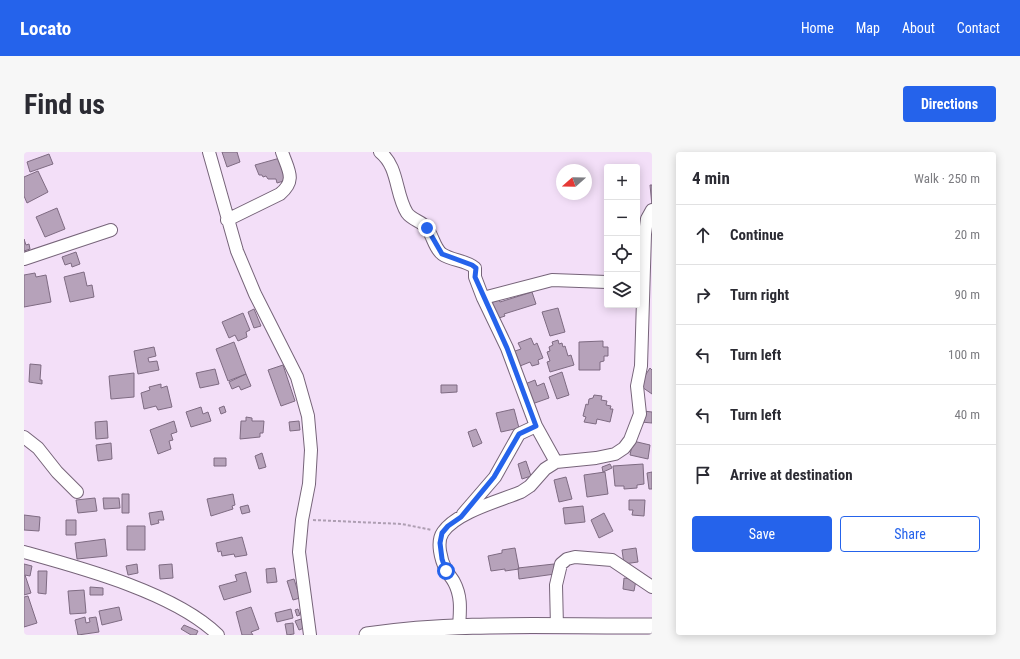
<!DOCTYPE html>
<html lang="en">
<head>
<meta charset="utf-8">
<style>
	body { margin:0; font-family:"Roboto Condensed",sans-serif; background:#f7f7f7; color:#2b2b33 }
	.controls { position:absolute; right:12px; top:12px; display:grid; overflow:hidden; border-radius:4px; box-shadow:0 2px 10px #0003 }
	.controls button { width:36px; height:36px; display:grid; place-items:center; padding:0; border:0; border-bottom:1px solid #e1e1e2; background:#fff; color:#2b2b33; font:20px sans-serif }
	.compass { position:absolute; left:532px; top:12px; width:36px; height:36px; border-radius:50%; background:#fff; box-shadow:0 2px 10px #0003; rotate:250deg }
	.stop { position:absolute; width:12px; height:12px; margin:-9px; border:3px solid #2563eb; border-radius:50%; background:#fff }
	.stop.end { background:#2563eb; border-color:#fff; box-shadow:0 1px 4px #0008 }
	.list { margin:0; padding:0; list-style:none }
	h2 { display:flex; justify-content:space-between; align-items:center; height:52px; margin:0; padding:0 16px; font-size:17px }
	h2 small { font-size:13px; font-weight:400; color:#7c7c81 }
	.list li { display:grid; grid-template-columns:26px 1fr auto; gap:12px; align-items:center; box-sizing:border-box; height:60px; padding:0 16px; border-top:1px solid #e1e1e2 }
	.list b { display:block; font-size:15px; white-space:nowrap }
	.list em { font-size:13px; font-style:normal; color:#7c7c81 }
	.actions { display:flex; gap:8px; padding:12px 16px }
	.actions a { flex:1; padding:9px 0; border:1px solid #2563eb; border-radius:4px; text-align:center; font-size:14px; color:#2563eb }
	.actions .main { background:#2563eb; color:#fff }
	.icon { flex:none; width:22px; height:22px; fill:none; stroke:currentColor; stroke-width:2; stroke-linecap:round; stroke-linejoin:round }
	.map { position:relative; flex:none; width:628px; height:483px; overflow:hidden; border-radius:4px }
	header { display:flex; align-items:center; gap:24px; box-sizing:border-box; height:56px; padding:0 20px; background:#2563eb; color:#fff }
	header strong { font-size:19px }
	nav { display:flex; gap:22px; margin-inline-start:auto; font-size:14px }
	.intro { display:flex; align-items:center; justify-content:space-between; box-sizing:border-box; height:96px; padding:0 24px }
	h1 { margin:0; font-size:28px }
	.button { padding:10px 18px; border-radius:4px; background:#2563eb; color:#fff; font-size:14px; font-weight:700 }
	main { display:flex; gap:24px; padding:0 24px }
	aside { flex:1; background:#fff; border-radius:4px; box-shadow:0 2px 10px #0003 }
	.map>svg:first-child { display:block }
	.building { fill:#b6a2ba; stroke:#7e6b82 }
	.lines { fill:none; stroke-linecap:round; stroke-linejoin:round }
	.minor-casing { stroke:#766479; stroke-width:14 }
	.tertiary-casing { stroke:#766479; stroke-width:17 }
	.path { stroke:#ae9eb2; stroke-width:2; stroke-dasharray:3 2; stroke-linecap:butt }
	.minor { stroke:#fff; stroke-width:12 }
	.tertiary { stroke:#fff; stroke-width:15 }
	.route { stroke:#2563eb; stroke-width:5 }
</style>
</head>
<body>
<header>
<strong>Locato</strong>
<nav><a>Home</a><a>Map</a><a>About</a><a>Contact</a></nav>
</header>
<div class="intro"><h1>Find us</h1><a class="button">Directions</a></div>
<main>
<div class="map">
<svg width="628" height="483" viewBox="0 0 628 483">
	<rect width="100%" height="100%" fill="#f3dff8"/>
	<!-- building -->
	<path class="building" d="M198,0H213L216,10L203,15Z
		M25,2L29,12L6,20L3,10Z
		M256,6L263,28L253,31L252,27H244L242,24L239,25L238,23H235L231,13Z
		M14,19L24,40L3,51L0,44V25Z
		M626,33H628V54Z
		M33,56L41,77L21,85L12,65Z
		M0,87L2,93L5,92L6,97L0,99Z
		M52,100L56,112L48,115L47,111L41,113L38,105Z
		M60,120L63,134L68,133L70,145L46,150L40,125Z
		M11,121L12,125L22,123L27,150L0,155V123Z
		M508,140L512,152L480,162L481,164L472,167L466,151L475,148L476,150Z
		M534,156L541,180L526,184L518,160Z
		M230,157L237,174L230,176L224,160Z
		M219,161L226,178L222,180L223,185L214,189L211,183L205,186L198,170Z
		M507,186L510,193L513,191L519,206L514,208L515,212L508,214L506,210L496,214L491,199L497,197L494,191Z
		M534,188L535,192L538,191L539,195L541,194L544,204L547,203L550,213L526,220L523,210L526,209L523,200L526,199L525,195L529,193L528,190Z
		M579,189V195H584V204H580V209L576,210V218H555V190Z
		M210,190L222,222L204,229L192,197Z
		M130,195L132,204L124,206L125,210L133,209L135,218L114,222L110,199Z
		M6,212L17,213L16,228H18V232L5,230Z
		M259,213L271,249L257,254L244,218Z
		M626,216L628,218V242L615,233Z
		M191,217L195,232L176,236L172,221Z
		M538,220L545,243L533,247L525,225Z
		M110,221V245L87,247L85,224Z
		M222,222L227,234L217,238L215,234L208,237L205,230Z
		M511,228L513,234L520,231L525,246L508,252L501,232Z
		M137,232V236L143,234L148,255L134,258L132,254L120,257L117,241L126,238L125,235Z
		M417,233H433V240L417,241Z
		M570,243L578,244L577,248L583,249L582,253L587,254L586,257H589L586,270L573,267L572,272L560,270L562,265L559,264L562,252L564,253L565,247L569,246Z
		M200,254L202,260L197,262L195,256Z
		M177,255L179,262L184,260L187,269L167,275L162,260Z
		M490,257L495,276L477,280L472,261Z
		M619,259L628,260V271L617,270Z
		M222,265L228,266V269H240L239,281H236V285L216,287L217,269H222Z
		M83,269L84,286L72,287L71,270Z
		M150,269L153,280L147,282L149,288L145,289L147,297L134,302L126,278Z
		M275,269L276,278L266,279L265,270Z
		M452,277L458,291L449,295L444,280Z
		M609,289L626,293L624,307L606,303Z
		M87,291L88,307L74,309L72,293Z
		M238,301L242,315L235,317L231,304Z
		M190,306H202V314H190Z
		M502,309L507,324L498,327L494,312Z
		M586,312L588,316L579,320L578,315Z
		M619,312L620,332L613,333V336L600,337V334H591L589,314Z
		M581,320L584,342L563,345L560,323Z
		M628,320V337H625L623,321Z
		M542,325L548,347L535,350L530,328Z
		M98,342H105V361H98Z
		M209,342L211,353L208,354L209,357L187,364L183,347Z
		M71,346L73,359L54,361L52,348Z
		M79,346H95L96,356L80,357Z
		M605,348H621L620,364L608,363L609,358H605Z
		M224,353L226,360L218,362L216,355Z
		M559,354L561,370L541,372L539,356Z
		M138,359L140,368H134L135,371L127,373L125,361Z
		M580,361L589,379L575,386L567,368Z
		M0,363L16,365L15,379L0,378Z
		M42,368H52V383H42Z
		M103,374H121V398H103Z
		M218,385L223,403L211,405L210,402L198,404L197,399L194,400L192,391Z
		M81,387L83,404L53,407L51,391Z
		M491,396L495,417L481,419V417L467,419L464,404L478,401V398Z
		M612,396L614,410L600,412L598,398Z
		M0,412L8,414L6,424L1,423L7,441L0,443Z
		M113,412L114,421L104,423L102,414Z
		M148,412L149,426L136,427L135,413Z
		M530,412L531,422L495,427L494,416Z
		M251,416L253,430L243,431L242,417Z
		M14,419H23L22,442L14,441Z
		M222,420L227,440L200,448L195,434L213,429L211,423Z
		M600,426L612,428L610,439L599,437Z
		M270,427L276,446L269,448L263,429Z
		M66,435L79,436V443H66Z
		M60,438L62,461L46,462L44,439Z
		M4,444L13,471L0,475V445Z
		M95,455L98,468L78,473L75,459Z
		M227,455L235,477L227,480L229,483H218L212,460Z
		M267,457L269,466L253,470L251,461Z
		M274,457L276,463L273,464L271,458Z
		M61,465L62,471L66,470L65,466L72,465L75,480L54,483L51,468Z
		M277,467L280,476L275,478L271,469Z
		M269,471L270,482L263,483L261,472Z
		M160,473L174,479L172,483H167L157,477Z"/>
	<g class="lines">
		<defs>
			<path id="minor" d="M185,0L213,99L231,142L273,225L284,264L287,298L285,332L278,368L275,400L286,483
				M356,0C375,15 371,42 383,61C388,68 397,69 402,75C409,83 410,96 418,102C428,109 442,108 451,116V125L459,146L483,196L512,274L532,310
				M203,68L256,42C273,28 264,18 258,0
				M0,107L87,78
				M459,146L528,128L583,130
				M0,285L14,296L33,320L53,340
				M439,362L471,325L495,282L512,274
				M0,400C58,416 151,441 194,483
				M435,475C436,459 438,445 430,430C428,426 424,422 422,418C417,408 412,390 419,380C433,360 475,349 497,340L506,334L521,317L532,310L572,306L591,302L600,296L606,288L616,262L613,234L617,214L621,82L623,67L628,58
				M533,475L532,433L537,412L543,407L551,405L588,408L628,435"/>
			<path id="tertiary" d="M343,483C437,469 534,475 628,474"/>
		</defs>
		<!-- minor casing -->
		<use href="#minor" class="minor-casing"/>
		<!-- tertiary casing -->
		<use href="#tertiary" class="tertiary-casing"/>
		<!-- path -->
		<path class="path" d="M289,368L378,372L408,378"/>
		<!-- minor -->
		<use href="#minor" class="minor"/>
		<!-- tertiary -->
		<use href="#tertiary" class="tertiary"/>
	</g>
	<g class="lines">
		<!-- route -->
		<path class="route" d="M403,76L418,102L448,113L452,116L451,125L483,196L512,274L495,282L470,325L437,365L424,374L418,381L416,391L418,407L422,419"/>
	</g>
</svg>
<div class="controls">
<button>+</button>
<button>−</button>
<button><svg class="icon" aria-label="locate" viewBox="0 0 24 24"><circle cx="12" cy="12" r="6"/><path d="M12 2v4M12 18v4M2 12h4M18 12h4"/></svg></button>
<button><svg class="icon" aria-label="layers" viewBox="0 0 24 24"><path d="M12 4l9 5-9 5-9-5zM3 14l9 5 9-5"/></svg></button>
</div>
<svg class="compass" viewBox="-18 -18 36 36"><path d="M0-13l5 13h-10z" fill="#e53935"/><path d="M0 13l5-13h-10z" fill="#7c7c81"/></svg>
<div class="stop" style="left:422px;top:419px"></div>
<div class="stop end" style="left:403px;top:76px"></div>
</div>
<aside>
<h2>4 min<small>Walk · 250 m</small></h2>
<ul class="list">
<li><svg class="icon" aria-label="ahead" viewBox="0 0 24 24"><path d="M12 20V5M6 11l6-6 6 6"/></svg><div><b>Continue</b></div><em>20 m</em></li>
<li><svg class="icon" aria-label="right" viewBox="0 0 24 24"><path d="M7 20v-9h11M14 6l5 5-5 5"/></svg><div><b>Turn right</b></div><em>90 m</em></li>
<li><svg class="icon" aria-label="left" viewBox="0 0 24 24"><path d="M17 20v-9H6M10 6l-5 5 5 5"/></svg><div><b>Turn left</b></div><em>100 m</em></li>
<li><svg class="icon" aria-label="left" viewBox="0 0 24 24"><path d="M17 20v-9H6M10 6l-5 5 5 5"/></svg><div><b>Turn left</b></div><em>40 m</em></li>
<li><svg class="icon" aria-label="arrive" viewBox="0 0 24 24"><path d="M6 21V4h12l-3 4 3 4H6"/></svg><div><b>Arrive at destination</b></div></li>
</ul>
<div class="actions"><a class="main">Save</a><a>Share</a></div>
</aside>
</main>
</body>
</html>
